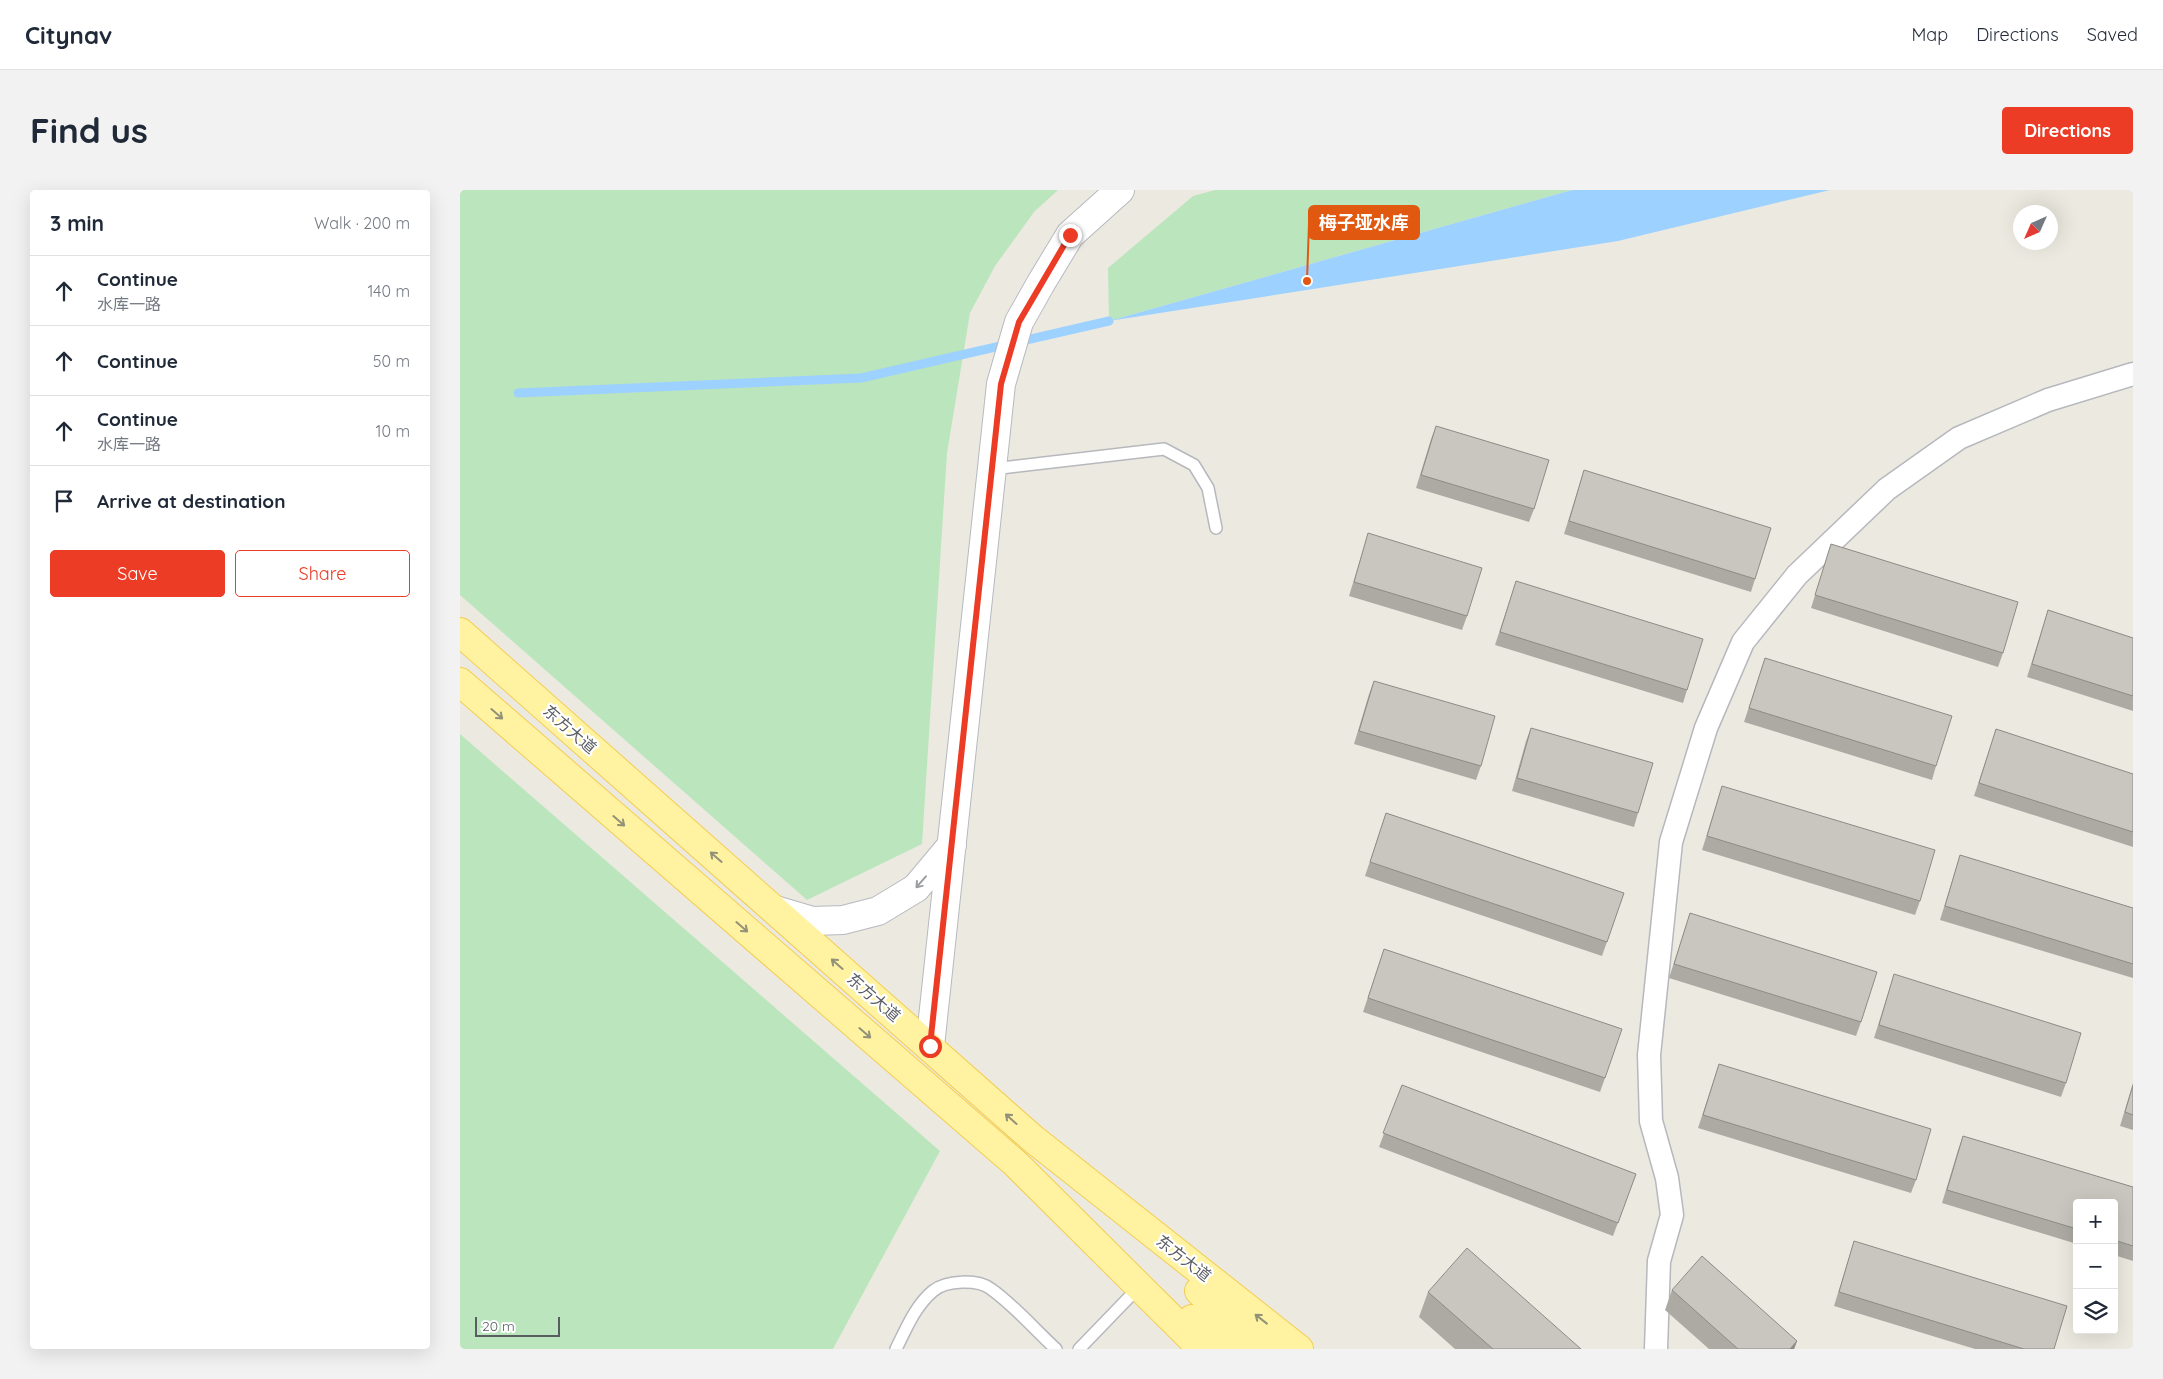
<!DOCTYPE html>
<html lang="en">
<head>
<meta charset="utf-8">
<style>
	body { margin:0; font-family:Quicksand,"Noto Sans SC",sans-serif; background:#f2f2f3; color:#1f2937 }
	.controls { position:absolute; right:15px; bottom:15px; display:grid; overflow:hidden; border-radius:5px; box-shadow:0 5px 20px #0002 }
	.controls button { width:45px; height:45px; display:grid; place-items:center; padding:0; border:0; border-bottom:1px solid #e0e1e3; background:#fff; color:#1f2937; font:25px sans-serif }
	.compass { position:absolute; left:1553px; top:15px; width:45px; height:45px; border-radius:50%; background:#fff; box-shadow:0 5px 20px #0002; rotate:225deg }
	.scale { position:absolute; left:15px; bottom:12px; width:85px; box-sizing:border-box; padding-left:5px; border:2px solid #595c61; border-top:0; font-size:14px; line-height:18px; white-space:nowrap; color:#595c61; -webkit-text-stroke:4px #fff; paint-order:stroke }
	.stop { position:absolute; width:15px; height:15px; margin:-11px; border:4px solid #ec3c25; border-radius:50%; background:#fff }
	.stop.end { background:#ec3c25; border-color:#fff; box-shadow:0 1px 5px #0008 }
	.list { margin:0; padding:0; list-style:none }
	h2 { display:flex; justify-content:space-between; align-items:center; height:65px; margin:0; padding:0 20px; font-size:21px }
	h2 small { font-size:16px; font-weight:400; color:#747a83 }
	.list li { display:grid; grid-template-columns:32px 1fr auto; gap:15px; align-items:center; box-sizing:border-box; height:70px; padding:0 20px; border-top:1px solid #e0e1e3 }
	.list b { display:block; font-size:19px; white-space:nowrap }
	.list p { margin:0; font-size:16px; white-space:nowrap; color:#747a83 }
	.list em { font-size:16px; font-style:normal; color:#747a83 }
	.actions { display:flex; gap:10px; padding:15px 20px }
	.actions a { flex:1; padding:11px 0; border:1px solid #ec3c25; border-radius:5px; text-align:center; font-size:18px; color:#ec3c25 }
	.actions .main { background:#ec3c25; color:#fff }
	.icon { flex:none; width:28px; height:28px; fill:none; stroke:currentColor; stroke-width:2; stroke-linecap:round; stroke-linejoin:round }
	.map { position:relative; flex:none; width:1673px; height:1159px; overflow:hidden; border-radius:5px }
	header { display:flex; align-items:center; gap:30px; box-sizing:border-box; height:70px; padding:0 25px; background:#fff; border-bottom:1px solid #e0e1e3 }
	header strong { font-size:24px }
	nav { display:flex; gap:28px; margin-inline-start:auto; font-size:18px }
	.intro { display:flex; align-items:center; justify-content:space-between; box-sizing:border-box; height:120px; padding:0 30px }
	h1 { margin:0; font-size:35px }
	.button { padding:12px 22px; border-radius:5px; background:#ec3c25; color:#fff; font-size:18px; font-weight:700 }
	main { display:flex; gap:30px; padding:0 30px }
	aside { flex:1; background:#fff; border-radius:5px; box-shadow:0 5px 20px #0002 }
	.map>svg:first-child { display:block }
	.green { fill:#bbe5bc }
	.water { fill:#9dd1ff }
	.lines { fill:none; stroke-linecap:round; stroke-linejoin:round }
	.stream { stroke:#9dd1ff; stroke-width:9 }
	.lane-casing { stroke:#b6b8bd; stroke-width:14 }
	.street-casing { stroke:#b6b8bd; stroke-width:25 }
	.secondary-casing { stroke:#b6b9bf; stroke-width:30 }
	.primary-casing { stroke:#f4cc51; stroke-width:30 }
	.lane { stroke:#fff; stroke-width:11 }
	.street { stroke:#fff; stroke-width:22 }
	.secondary { stroke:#fff; stroke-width:28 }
	.primary { stroke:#fff3a2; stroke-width:28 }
	.wall { fill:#adaaa4 }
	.shaded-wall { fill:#8d8b86 }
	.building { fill:#c9c6bf; stroke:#8d8b86 }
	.oneway { stroke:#939178 }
	.oneway2 { stroke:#9b9da0 }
	.route { stroke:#ec3c25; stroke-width:6 }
	.labels { text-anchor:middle; stroke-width:4.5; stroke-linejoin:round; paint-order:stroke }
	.street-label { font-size:16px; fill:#595c61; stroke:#fff }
	.leader { fill:none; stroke:#e15910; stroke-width:2 }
	.callout-dot { fill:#e15910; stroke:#fff; stroke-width:2 }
	.callout { fill:#e15910; stroke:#e15910; stroke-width:2 }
	.callout-label { font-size:18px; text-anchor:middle; font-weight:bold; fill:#fff }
</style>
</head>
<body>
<header>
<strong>Citynav</strong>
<nav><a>Map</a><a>Directions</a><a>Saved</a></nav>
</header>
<div class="intro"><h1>Find us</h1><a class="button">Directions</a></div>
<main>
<aside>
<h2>3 min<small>Walk · 200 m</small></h2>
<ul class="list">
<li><svg class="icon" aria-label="ahead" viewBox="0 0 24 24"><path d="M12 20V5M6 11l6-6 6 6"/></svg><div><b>Continue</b><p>水库一路</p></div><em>140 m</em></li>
<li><svg class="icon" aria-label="ahead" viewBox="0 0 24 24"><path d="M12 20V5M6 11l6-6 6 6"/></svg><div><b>Continue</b></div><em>50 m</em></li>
<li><svg class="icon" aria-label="ahead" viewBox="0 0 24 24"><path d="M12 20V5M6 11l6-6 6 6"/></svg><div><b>Continue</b><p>水库一路</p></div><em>10 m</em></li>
<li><svg class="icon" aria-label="arrive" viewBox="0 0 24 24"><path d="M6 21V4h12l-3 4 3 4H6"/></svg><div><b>Arrive at destination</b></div></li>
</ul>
<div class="actions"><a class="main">Save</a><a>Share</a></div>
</aside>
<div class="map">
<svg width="1673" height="1159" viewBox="0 0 1673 1159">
	<rect width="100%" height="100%" fill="#eceae0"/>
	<!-- green -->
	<path class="green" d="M0,0H598L574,22L535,76L510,123L487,263L462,654L347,710L0,405Z
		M755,0H1112L649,131L648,78L733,6Z
		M0,544L480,961L373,1159H0Z"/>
	<!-- water -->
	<path class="water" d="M1112,0H1370L1158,51L649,131Z"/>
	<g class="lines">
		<!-- stream -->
		<path class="stream" d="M58,203L401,188L649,131"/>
		<defs>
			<path id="lane" d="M533,279L704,259L734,275L748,298L756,338
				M436,1159C446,1139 455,1116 473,1101C486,1090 518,1089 531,1099C555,1116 575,1140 596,1159
				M619,1159L679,1097"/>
			<path id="street" d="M1196,1159L1199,1071L1212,1025L1207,988L1191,931L1189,865L1211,652L1246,538L1283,452L1337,385L1427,299L1499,248L1588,210L1673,184"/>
			<path id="secondary" d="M315,720L352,731L383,730L418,721L456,698L492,655
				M470,856L541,194L559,132L581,93L610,45L660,0"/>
			<path id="primary" d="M0,442L572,948L839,1159
				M0,492L556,974L742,1159
				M739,1101L802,1159
				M732,1129L767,1159"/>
		</defs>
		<!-- lane casing -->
		<use href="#lane" class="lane-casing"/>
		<!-- street casing -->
		<use href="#street" class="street-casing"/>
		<!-- secondary casing -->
		<use href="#secondary" class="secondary-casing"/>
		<!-- primary casing -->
		<use href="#primary" class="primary-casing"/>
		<!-- lane -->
		<use href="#lane" class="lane"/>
		<!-- street -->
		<use href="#street" class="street"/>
		<!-- secondary -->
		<use href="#secondary" class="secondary"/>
		<!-- primary -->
		<use href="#primary" class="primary"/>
	</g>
	<!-- wall -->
	<path class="wall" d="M976,236L1074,319L1069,332L956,298L971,249Z
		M1124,280L1295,389L1291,402L1104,344Z
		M908,343L1007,426L1002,440L889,406L904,357Z
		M1371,354L1543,463L1538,477L1351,418Z
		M1056,391L1227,500L1223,513L1035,455Z
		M1588,420L1673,448V521L1567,487Z
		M1305,468L1476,576L1472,590L1284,532Z
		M914,491L1021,576L1016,590L894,554L909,504Z
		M1071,538L1178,623L1174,637L1052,601L1066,551Z
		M1536,539L1673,584V657L1514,606Z
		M1262,596L1460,711L1455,725L1242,660Z
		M926,623L1164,703L1142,766L905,686Z
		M1500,665L1673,718V788L1480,730Z
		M1230,723L1401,832L1396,846L1209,788Z
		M924,759L1145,888L1140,902L903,822Z
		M1434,784L1606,893L1601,907L1414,848Z
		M1259,874L1456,990L1451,1003L1238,938Z
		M1673,893V940L1660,936Z
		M942,895L1176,984L1153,1046L919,957Z
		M1503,946L1673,997V1071L1654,1065V1013H1617V1054L1482,1013L1498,960Z
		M1394,1051L1594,1159H1515L1374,1116Z
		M1212,1100L1337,1151L1334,1159H1249L1205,1120Z
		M968,1102L1121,1159H995L959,1127Z"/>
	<!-- shaded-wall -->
	<path class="shaded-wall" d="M1337,1151L1334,1159H1330Z"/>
	<!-- building -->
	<path class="building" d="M976,236L1089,270L1074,319L961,285Z
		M1124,280L1311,338L1295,389L1109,331Z
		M908,343L1022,378L1007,426L894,392Z
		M1371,354L1558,412L1543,463L1355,405Z
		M1056,391L1243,449L1227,500L1040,442Z
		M1588,420L1673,448V506L1572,474Z
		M1305,468L1492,526L1476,576L1289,518Z
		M914,491L1035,526L1021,576L899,541Z
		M1071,538L1193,573L1178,623L1057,588Z
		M1536,539L1673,584V642L1519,593Z
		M1262,596L1475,660L1460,711L1247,646Z
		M926,623L1164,703L1147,752L910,672Z
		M1500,665L1673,718V774L1485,716Z
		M1230,723L1417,782L1401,832L1214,774Z
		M924,759L1162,839L1145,888L908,808Z
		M1434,784L1621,843L1606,893L1419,835Z
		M1259,874L1471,939L1456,990L1243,925Z
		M942,895L1176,984L1158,1033L923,943Z
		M1673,895V925L1665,922Z
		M1503,946L1673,997V1056L1654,1050V1013H1617V1039L1487,1000Z
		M1394,1051L1607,1116L1594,1159H1564L1379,1102Z
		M1007,1058L1121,1159H1033L968,1102Z
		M1242,1066L1337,1151L1330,1159H1278L1212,1100Z"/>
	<!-- one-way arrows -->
	<defs><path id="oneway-shaft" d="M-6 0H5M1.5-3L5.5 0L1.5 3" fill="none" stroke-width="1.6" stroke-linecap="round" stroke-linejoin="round" transform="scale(1.25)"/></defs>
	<g class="oneway">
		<use href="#oneway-shaft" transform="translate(37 524) rotate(41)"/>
		<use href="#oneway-shaft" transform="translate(159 631) rotate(41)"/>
		<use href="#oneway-shaft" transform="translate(256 667) rotate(-139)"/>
		<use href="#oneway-shaft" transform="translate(282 737) rotate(41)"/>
		<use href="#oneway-shaft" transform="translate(377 774) rotate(-139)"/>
		<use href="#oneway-shaft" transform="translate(405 843) rotate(41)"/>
		<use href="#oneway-shaft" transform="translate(551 929) rotate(-138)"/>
		<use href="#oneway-shaft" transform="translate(801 1129) rotate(-142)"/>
	</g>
	<use class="oneway2" href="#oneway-shaft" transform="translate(461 692) rotate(131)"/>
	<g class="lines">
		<!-- route -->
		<path class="route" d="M470,856L541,194L559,132L610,45"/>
	</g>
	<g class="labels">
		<!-- street labels -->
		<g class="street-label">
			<text transform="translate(110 539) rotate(41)" y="6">东方大道</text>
			<text transform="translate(414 807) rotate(41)" y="6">东方大道</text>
			<text transform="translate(724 1068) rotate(38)" y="6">东方大道</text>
		</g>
	</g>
	<!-- callouts -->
	<path class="leader" d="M847 91L849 33"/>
	<circle class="callout-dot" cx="847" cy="91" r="5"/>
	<rect class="callout" x="849" y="16" width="110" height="33" rx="5"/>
	<g class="callout-label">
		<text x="904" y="39">梅子垭水库</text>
	</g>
</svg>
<div class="controls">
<button>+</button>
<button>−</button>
<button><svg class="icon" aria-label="layers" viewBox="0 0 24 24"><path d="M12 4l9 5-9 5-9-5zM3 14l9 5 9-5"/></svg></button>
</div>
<svg class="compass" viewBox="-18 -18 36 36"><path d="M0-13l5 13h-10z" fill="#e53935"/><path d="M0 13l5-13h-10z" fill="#747a83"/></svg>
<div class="scale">20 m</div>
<div class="stop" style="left:470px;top:856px"></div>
<div class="stop end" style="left:610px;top:45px"></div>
</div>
</main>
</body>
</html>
